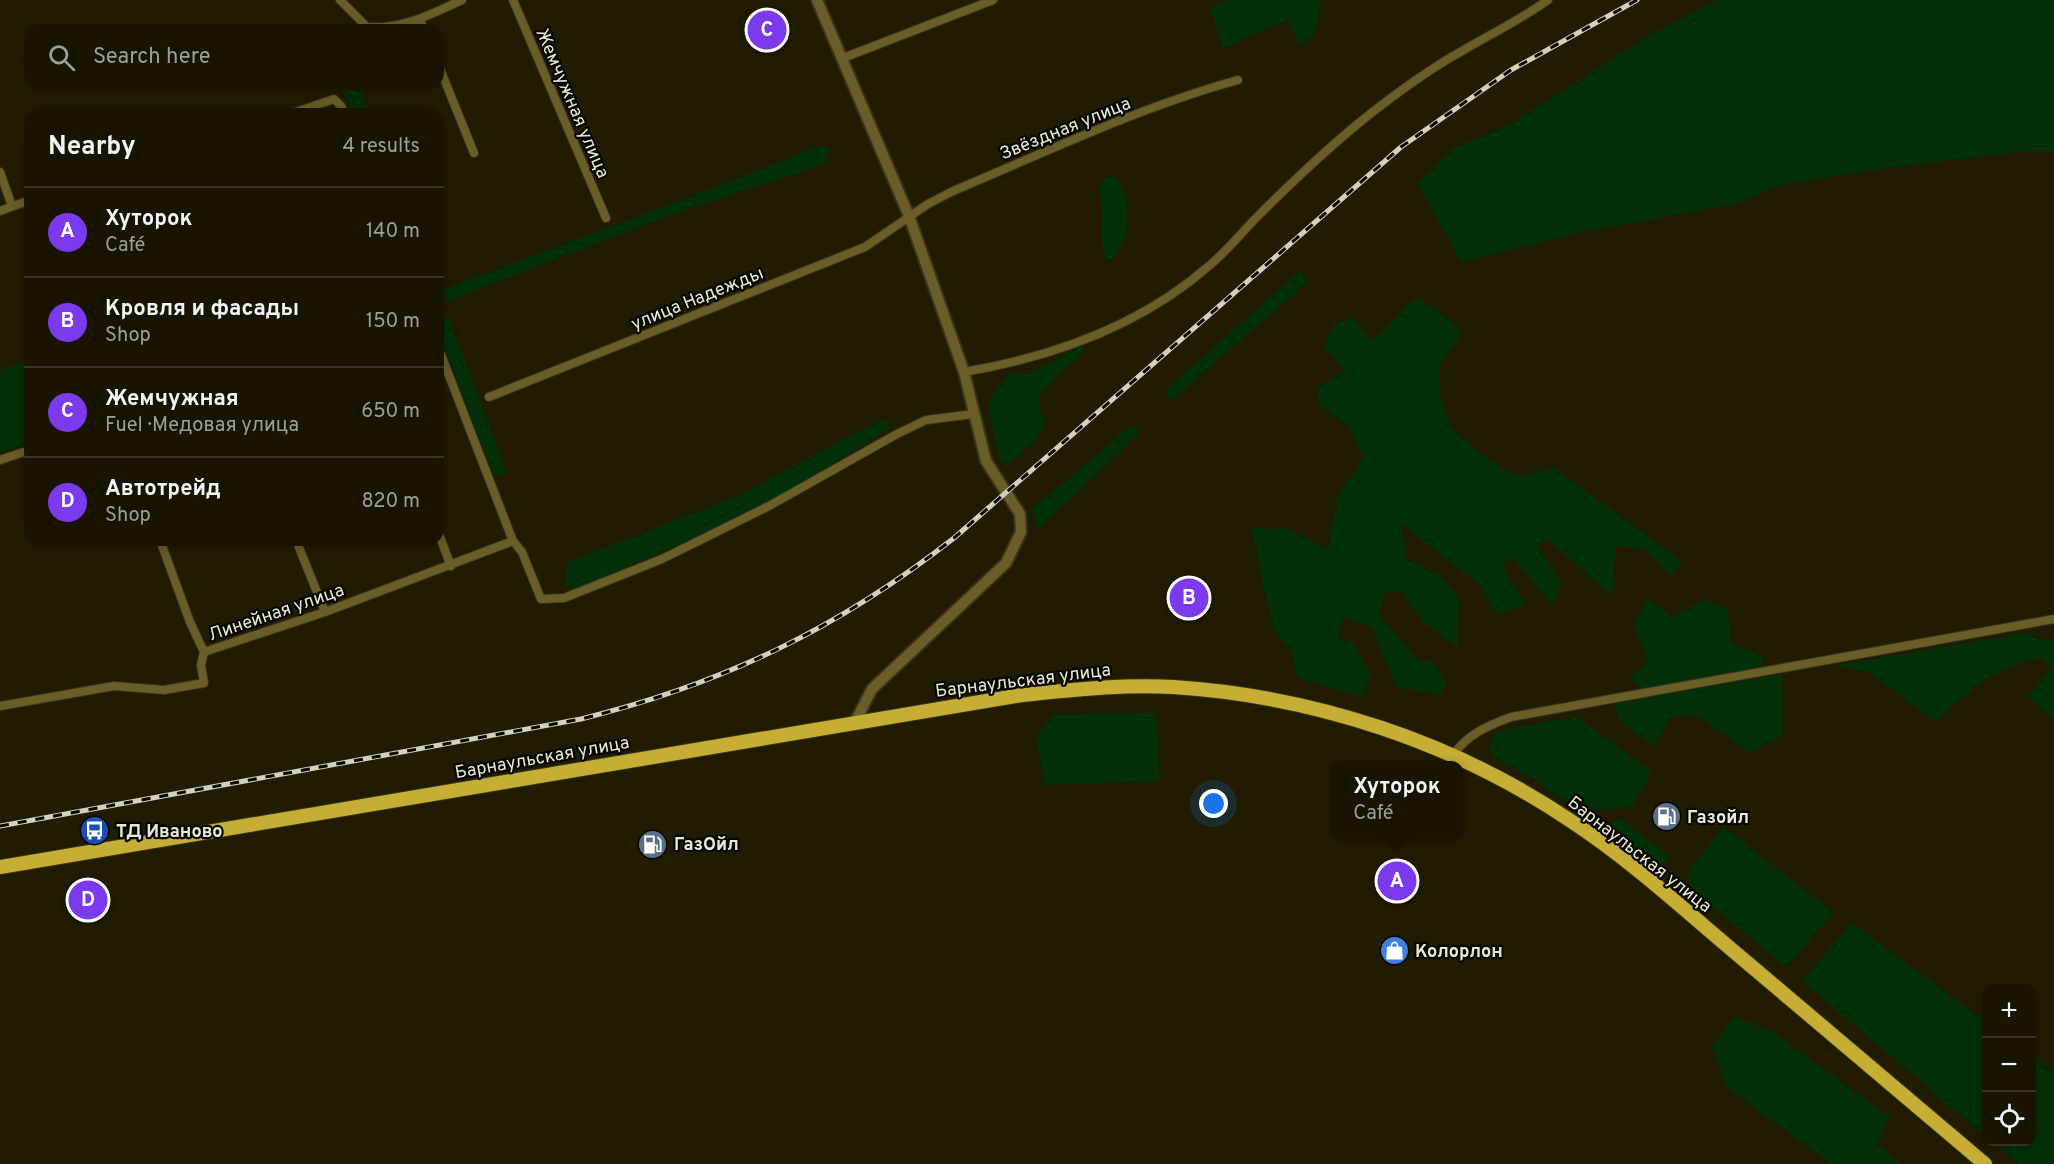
<!DOCTYPE html>
<html lang="en">
<head>
<meta charset="utf-8">
<style>
	body { margin:0; font-family:Overpass,sans-serif; background:#26210f; color:#f1f3f6 }
	.controls { position:absolute; right:18px; bottom:18px; display:grid; overflow:hidden; border-radius:12px; box-shadow:0 3px 15px #0003 }
	.controls button { width:54px; height:54px; display:grid; place-items:center; padding:0; border:0; border-bottom:2px solid #373322; background:#191400; color:#f1f3f6; font:30px sans-serif }
	.you { position:absolute; left:1214px; top:804px; width:21px; height:21px; margin:-15px; border:4px solid #fff; border-radius:50%; background:#1a73e8; box-shadow:0 0 0 9px #1a73e833 }
	.badge { display:grid; place-items:center; width:39px; height:39px; border-radius:50%; background:#7c3aed; color:#fff; font-size:20px; font-weight:700 }
	.pin { position:absolute; translate:-50% -50%; border:3px solid #fff; box-shadow:0 2px 6px #0006 }
	.popup { position:absolute; left:1331px; top:761px; width:132px; height:78px; box-sizing:border-box; display:grid; place-content:center; border-radius:12px; background:#191400; filter:drop-shadow(0 2px 4px #0005); font-size:20px; white-space:nowrap; color:#9f9e99 }
	.popup b { font-size:22px; color:#f1f3f6 }
	.popup::after { content:''; position:absolute; left:50%; top:100%; margin-left:-12px; border:12px solid transparent; border-top-color:#191400 }
	.list { margin:0; padding:0; list-style:none }
	h2 { display:flex; justify-content:space-between; align-items:center; height:78px; margin:0; padding:0 24px; font-size:26px }
	h2 small { font-size:20px; font-weight:400; color:#9f9e99 }
	.list li { display:grid; grid-template-columns:39px 1fr auto; gap:18px; align-items:center; box-sizing:border-box; height:90px; padding:0 24px; border-top:2px solid #373322 }
	.list b { display:block; font-size:22px; white-space:nowrap }
	.list p { margin:0; font-size:20px; white-space:nowrap; color:#9f9e99 }
	.list em { font-size:20px; font-style:normal; color:#9f9e99 }
	.icon { flex:none; width:33px; height:33px; fill:none; stroke:currentColor; stroke-width:2; stroke-linecap:round; stroke-linejoin:round }
	.map { position:relative; flex:none; width:2054px; height:1164px; overflow:hidden }
	.search { position:absolute; background:#191400; box-shadow:0 3px 15px #0003; left:24px; top:24px; width:420px; height:66px; display:flex; align-items:center; gap:15px; box-sizing:border-box; padding:0 21px; border-radius:18px; color:#9f9e99; font-size:22px }
	.panel { position:absolute; background:#191400; box-shadow:0 3px 15px #0003; left:24px; top:108px; width:420px; height:438px; border-radius:18px }
	.map>svg:first-child { display:block }
	.green { fill:#033009 }
	.lines { fill:none; stroke-linecap:round; stroke-linejoin:round }
	.minor-casing { stroke:#39341a; stroke-width:10 }
	.tertiary-casing { stroke:#39341a; stroke-width:14 }
	.trunk-casing { stroke:#39341a; stroke-width:16 }
	.minor { stroke:#695e28; stroke-width:8 }
	.tertiary { stroke:#695e28; stroke-width:10 }
	.trunk { stroke:#c6ae34; stroke-width:14 }
	.rail-casing { stroke:#d3d0bd; stroke-width:5 }
	.rail { stroke:#080600; stroke-width:3; stroke-dasharray:9; stroke-linecap:butt }
	.labels { text-anchor:middle; stroke-width:4.5; stroke-linejoin:round; paint-order:stroke }
	.street-label { font-size:18px; fill:#ebe8d6; stroke:#080600 }
	.poi-label { font-size:18px; font-weight:bold; fill:#ebe8d6; stroke:#080600; text-anchor:start }
</style>
</head>
<body>
<div class="map">
<svg width="2054" height="1164" viewBox="0 0 2054 1164">
	<rect width="100%" height="100%" fill="#211b00"/>
	<!-- green -->
	<path class="green" d="M1228,0H1321L1315,34L1299,45L1287,20L1223,48L1210,8Z
		M1717,0H2054V151H2025L1866,171L1777,186L1740,203L1587,231L1461,262L1418,184L1454,148L1509,125L1648,36Z
		M341,84H359L368,110L352,111Z
		M816,147L829,148C829,163 822,165 810,169L673,214L448,301L442,290C567,242 693,198 816,147Z
		M1114,176C1134,195 1132,244 1111,260L1103,259L1100,184L1105,178Z
		M1301,270L1307,283L1172,400L1164,391Z
		M1417,297L1461,328L1457,342L1440,364L1439,389L1450,427L1482,455L1518,477L1554,468L1682,561L1671,576L1643,549L1616,546L1612,596L1547,539L1537,545L1562,582L1553,606L1512,557L1502,566L1526,605L1496,614L1482,587L1401,523L1406,558L1442,577L1459,598L1458,648L1424,623L1401,591L1384,593L1379,615L1420,662L1431,661L1448,684L1440,694L1398,688L1371,627L1342,617L1338,639L1353,642L1371,673L1362,697L1298,678L1290,649L1273,629L1251,528L1289,529L1328,550L1337,497L1363,458L1349,427L1319,405L1317,387L1346,371L1324,348L1334,324L1352,317L1372,341Z
		M449,317L507,474L494,476L438,330V322Z
		M1083,345L1085,351L1041,392L1038,400L1045,425L1037,439L1008,464L1000,460L987,404L1003,380L1010,374L1032,372Z
		M30,360V444L0,452V370Z
		M887,421L889,429L763,508L581,587L566,586L567,562L736,497L876,422Z
		M1132,425L1140,433L1038,529L1031,510Z
		M1648,599L1673,617L1705,599L1728,610L1732,644L1764,656L1760,669L1640,689L1631,677L1648,662L1634,624Z
		M2026,633L2048,641L2054,637V720L2028,696L2052,668L2040,657C1999,666 1965,693 1935,722L1870,673L1836,665Z
		M1782,674V735L1751,753L1695,715L1672,717L1653,746L1620,721L1614,704Z
		M1156,713L1160,781L1045,785L1036,737L1053,714Z
		M1576,716L1652,772L1632,807L1593,810L1576,808L1535,780L1497,760L1489,749L1496,731Z
		M1614,820H1622L1665,852L1669,857L1662,866L1655,867L1610,831L1608,826Z
		M1724,827L1834,913L1786,967L1689,886V870Z
		M1852,923L1986,1022V1137L1802,981Z
		M1734,1017L1770,1030L1890,1117L1877,1144L1900,1164H1831L1728,1088L1712,1047Z
		M2032,1056L2054,1072V1164H2018L1992,1142H2032Z"/>
	<g class="lines">
		<defs>
			<path id="minor" d="M340,0L367,27C402,30 431,14 462,0
				M513,0L606,218
				M420,20L424,30
				M843,58L993,0
				M438,64L474,153
				M290,114L334,99L341,106L345,114
				M0,172L12,206
				M0,211L30,200
				M438,347L513,541L522,552L541,599L564,598L662,559L769,506L897,434L926,420L974,414
				M964,372C1052,357 1142,325 1210,265C1227,251 1242,232 1258,216C1297,177 1339,137 1383,104C1408,85 1435,66 1462,51C1491,34 1520,20 1548,0
				M489,397L865,247L928,204L953,191C1046,152 1140,107 1238,80
				M0,460L30,450
				M438,532L451,566
				M160,540L190,622L204,652
				M296,540L325,612
				M0,706L114,686L164,690L204,683L201,665L204,652L325,612L513,541
				M1453,755C1468,734 1487,726 1511,717L2054,619"/>
			<path id="tertiary" d="M817,0L909,216L964,372L986,461L1020,514L1021,532L1006,563L872,689L855,722"/>
			<path id="trunk" d="M0,867L1022,695C1072,690 1122,684 1173,687C1314,696 1454,742 1571,821C1635,863 1691,916 1750,965C1828,1031 1906,1098 1985,1164"/>
		</defs>
		<!-- minor casing -->
		<use href="#minor" class="minor-casing"/>
		<!-- tertiary casing -->
		<use href="#tertiary" class="tertiary-casing"/>
		<!-- trunk casing -->
		<use href="#trunk" class="trunk-casing"/>
		<!-- minor -->
		<use href="#minor" class="minor"/>
		<!-- tertiary -->
		<use href="#tertiary" class="tertiary"/>
		<!-- trunk -->
		<use href="#trunk" class="trunk"/>
		<defs>
			<path id="rail" d="M0,826L581,719C723,684 839,628 954,538L1401,147L1511,70L1637,0"/>
		</defs>
		<!-- rail casing -->
		<use href="#rail" class="rail-casing"/>
		<!-- rail -->
		<use href="#rail" class="rail"/>
	</g>
	<!-- icons -->
	<defs>
		<symbol id="fuel-disc" viewBox="-11 -11 22 22"><circle r="9.5" fill="#5c6f8a" stroke="#080600"/><path d="M-5.5-6h7V0h2V4h1.3V-2.5L3-4.5l.8-.8L6-3V5H2.5V1h-1V6h-7ZM-4.2-4.7v3.2H.2V-4.7Z" fill="#fff"/></symbol>
		<symbol id="bus-disc" viewBox="-11 -11 22 22"><circle r="9.5" fill="#1a4fb4" stroke="#080600"/><path d="M-5-6H5V4H4V6H2V4H-2V6H-4V4H-5ZM-3.5-4V0h7V-4ZM-3.5 1.2v1.5H-2V1.2ZM2 1.2v1.5H3.5V1.2Z" fill="#fff"/></symbol>
		<symbol id="shop-disc" viewBox="-11 -11 22 22"><circle r="9.5" fill="#3f7fe0" stroke="#080600"/><path d="M-5-2.5h2.3a2.7 3.5 0 0 1 5.4 0H5L5.5 6h-11ZM-1.5-2.5h3a1.5 2.3 0 0 0-3 0Z" fill="#fff"/></symbol>
	</defs>
	<g fill-rule="evenodd">
		<use href="#fuel-disc" x="1650" y="800" width="33" height="33"/>
		<use href="#bus-disc" x="78" y="814" width="33" height="33"/>
		<use href="#fuel-disc" x="636" y="828" width="33" height="33"/>
		<use href="#shop-disc" x="1378" y="934" width="33" height="33"/>
	</g>
	<g class="labels">
		<!-- street labels -->
		<g class="street-label">
			<text transform="translate(573 103) rotate(67)" y="6">Жемчужная улица</text>
			<text transform="translate(1065 128) rotate(-22)" y="6">Звёздная улица</text>
			<text transform="translate(697 298) rotate(-22)" y="6">улица Надежды</text>
			<text transform="translate(276 612) rotate(-19)" y="6">Линейная улица</text>
			<text transform="translate(1023 680) rotate(-7)" y="6">Барнаульская улица</text>
			<text transform="translate(542 757) rotate(-10)" y="6">Барнаульская улица</text>
			<text transform="translate(1640 854) rotate(38)" y="6">Барнаульская улица</text>
		</g>
		<!-- poi labels -->
		<g class="poi-label">
			<text x="1687" y="823">Газойл</text>
			<text x="116" y="837">ТД Иваново</text>
			<text x="674" y="850">ГазОйл</text>
			<text x="1415" y="957">Колорлон</text>
		</g>
	</g>
</svg>
<div class="controls">
<button>+</button>
<button>−</button>
<button><svg class="icon" aria-label="locate" viewBox="0 0 24 24"><circle cx="12" cy="12" r="6"/><path d="M12 2v4M12 18v4M2 12h4M18 12h4"/></svg></button>
</div>
<div class="you"></div>
<div class="pin badge" style="left:1397px;top:881px">A</div>
<div class="popup"><b>Хуторок</b>Café</div>
<div class="pin badge" style="left:1189px;top:598px">B</div>
<div class="pin badge" style="left:767px;top:30px">C</div>
<div class="pin badge" style="left:88px;top:900px">D</div>
<div class="search"><svg class="icon" aria-label="search" viewBox="0 0 24 24"><circle cx="10" cy="10" r="6"/><path d="M15 15l6 6"/></svg>Search here</div>
<section class="panel">
<h2>Nearby<small>4 results</small></h2>
<ul class="list">
<li><span class="badge">A</span><div><b>Хуторок</b><p>Café</p></div><em>140 m</em></li>
<li><span class="badge">B</span><div><b>Кровля и фасады</b><p>Shop</p></div><em>150 m</em></li>
<li><span class="badge">C</span><div><b>Жемчужная</b><p>Fuel · Медовая улица</p></div><em>650 m</em></li>
<li><span class="badge">D</span><div><b>Автотрейд</b><p>Shop</p></div><em>820 m</em></li>
</ul>
</section>
</div>
</body>
</html>
